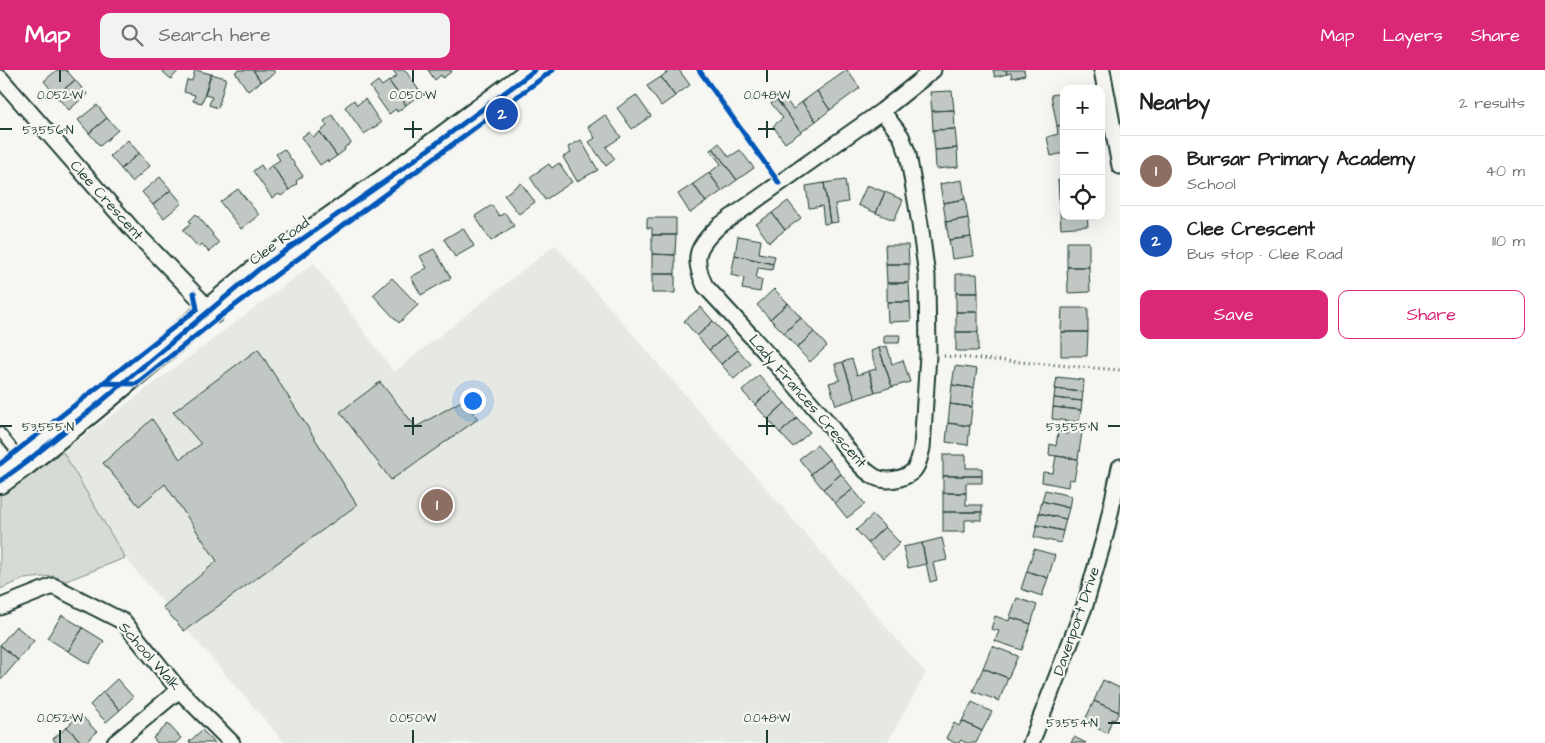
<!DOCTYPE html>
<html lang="en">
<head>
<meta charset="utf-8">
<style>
	body { margin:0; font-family:"Architects Daughter",sans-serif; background:#f2f2f2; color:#202124 }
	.controls { position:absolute; right:15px; top:15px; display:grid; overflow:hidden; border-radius:10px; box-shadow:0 5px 20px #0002 }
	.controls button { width:45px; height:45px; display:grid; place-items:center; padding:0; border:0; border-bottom:1px solid #e0e0e0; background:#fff; color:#202124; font:25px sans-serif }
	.you { position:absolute; left:472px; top:330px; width:18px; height:18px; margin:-12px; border:4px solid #fff; border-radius:50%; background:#1a73e8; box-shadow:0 0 0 8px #1a73e833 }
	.badge { display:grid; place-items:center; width:32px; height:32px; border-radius:50%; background:#db2777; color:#fff; font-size:16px; font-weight:700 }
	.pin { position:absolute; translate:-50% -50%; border:2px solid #fff; box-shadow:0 1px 5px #0006 }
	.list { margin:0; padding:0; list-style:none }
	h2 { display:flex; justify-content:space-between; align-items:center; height:65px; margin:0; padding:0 20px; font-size:21px }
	h2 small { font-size:16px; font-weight:400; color:#757577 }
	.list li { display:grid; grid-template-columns:32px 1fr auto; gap:15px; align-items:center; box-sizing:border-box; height:70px; padding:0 20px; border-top:1px solid #e0e0e0 }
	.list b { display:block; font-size:19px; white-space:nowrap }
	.list p { margin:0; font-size:16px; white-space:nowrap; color:#757577 }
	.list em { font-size:16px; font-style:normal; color:#757577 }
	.actions { display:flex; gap:10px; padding:15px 20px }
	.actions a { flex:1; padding:11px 0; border:1px solid #db2777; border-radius:10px; text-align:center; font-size:18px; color:#db2777 }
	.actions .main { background:#db2777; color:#fff }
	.icon { flex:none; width:28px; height:28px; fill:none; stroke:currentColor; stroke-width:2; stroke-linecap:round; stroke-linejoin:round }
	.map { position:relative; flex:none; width:1120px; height:673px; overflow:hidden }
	header { display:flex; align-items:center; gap:30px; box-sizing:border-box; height:70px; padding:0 25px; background:#db2777; color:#fff }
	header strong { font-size:24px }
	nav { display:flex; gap:28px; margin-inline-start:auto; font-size:18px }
	.search { width:350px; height:45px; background:#f2f2f2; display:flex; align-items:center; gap:12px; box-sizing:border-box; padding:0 18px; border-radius:10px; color:#757577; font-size:19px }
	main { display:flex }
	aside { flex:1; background:#fff }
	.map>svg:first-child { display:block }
	.built { fill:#e6e8e4 }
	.green { fill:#d6dbd6; stroke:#7a8c85 }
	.building { fill:#c1c8c3; stroke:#1f3d34 }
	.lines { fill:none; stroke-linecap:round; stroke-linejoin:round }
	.service-casing { stroke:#1f3d34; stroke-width:11 }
	.minor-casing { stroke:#1f3d34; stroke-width:19 }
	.primary-casing { stroke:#1f3d34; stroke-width:28 }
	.path { stroke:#1f3d34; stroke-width:3; stroke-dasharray:1 4; stroke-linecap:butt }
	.service { stroke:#f6f6f2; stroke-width:8 }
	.minor { stroke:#f6f6f2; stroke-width:15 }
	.primary { stroke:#f6f6f2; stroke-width:24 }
	.cycleway-casing { stroke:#f6f6f2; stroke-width:8 }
	.cycleway { stroke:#0057b8; stroke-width:5 }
	.ticks { fill:none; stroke:#1f3d34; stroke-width:2 }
	.labels { text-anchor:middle; stroke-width:4.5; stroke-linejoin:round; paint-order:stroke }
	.street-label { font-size:15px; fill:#1f3d34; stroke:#f6f6f2 }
	.ticks-label { font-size:12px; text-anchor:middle; fill:#1f3d34; stroke:#f6f6f2; stroke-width:4.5; stroke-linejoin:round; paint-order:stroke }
</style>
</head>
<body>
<header>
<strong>Map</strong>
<div class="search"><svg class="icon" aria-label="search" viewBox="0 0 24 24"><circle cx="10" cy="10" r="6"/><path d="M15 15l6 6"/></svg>Search here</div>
<nav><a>Map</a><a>Layers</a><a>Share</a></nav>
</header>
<main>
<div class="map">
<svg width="1120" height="673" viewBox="0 0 1120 673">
	<rect width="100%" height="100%" fill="#f6f6f2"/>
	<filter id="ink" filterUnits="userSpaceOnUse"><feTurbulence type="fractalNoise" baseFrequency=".02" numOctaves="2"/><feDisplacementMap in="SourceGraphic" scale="10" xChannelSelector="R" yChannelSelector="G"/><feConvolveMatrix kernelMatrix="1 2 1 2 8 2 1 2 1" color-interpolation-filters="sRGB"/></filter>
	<g filter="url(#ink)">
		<!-- built -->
		<path class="built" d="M555,175L926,603L887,673H285L125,488L63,382L314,193L394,302Z"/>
		<!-- green -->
		<path class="green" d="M63,382L125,488L66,511L53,506L24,509L0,519V425Z"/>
		<!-- building -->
		<path class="building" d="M57,0H66L75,10L56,26L44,11Z
			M161,0H179L171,9Z
			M195,0L211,4L202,33L193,31L195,25L184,22L187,10L192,11Z
			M239,0H253L261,12L248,21L235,2Z
			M253,0H273L275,3L261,12Z
			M393,0H405L420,22L413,27L414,29L406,35L389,11L397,6Z
			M428,0H451L452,1L443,8L441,5L435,10Z
			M670,0H679L690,15L675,26L661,7Z
			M847,0L860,18L830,40L817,21Z
			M993,0H1006L1007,4L995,7Z
			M1006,0H1024L1025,5L1012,8L1011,3L1007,4Z
			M211,4L226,8L218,38L209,35L212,27L205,25Z
			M661,7L675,26L661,36L647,16Z
			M75,10L87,24L69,40L56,26Z
			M378,11L382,16L389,11L406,35L397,42L396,39L389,44L370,17Z
			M817,21L830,40L816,51L802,32Z
			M952,21L954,40L932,41L930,22Z
			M1064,23V55L1057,56L1051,25Z
			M636,25L651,46L632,59L617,38Z
			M783,26L793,39L802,32L816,51L801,62L777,30Z
			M365,29L381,53L364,64L345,37L354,30L357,35Z
			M777,30L801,62L785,73L773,56L783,48L771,33Z
			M97,35L107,48L89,63L78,50Z
			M954,40L955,59L933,60L932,41Z
			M332,45L351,73L344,78L345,80L337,86L320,62L327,56L324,51Z
			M605,45L621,67L606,77L615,89L606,96L589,72L595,68L588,57Z
			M107,48L118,60L100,76L89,63Z
			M1064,55V83L1051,86L1047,67L1058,64L1057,56Z
			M955,59L957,78L935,80L933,60Z
			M309,62L313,67L320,62L337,86L328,92L327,90L320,95L301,67Z
			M128,70L139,83L121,99L110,86Z
			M581,70L598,100L577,111L563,87L571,83L568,77Z
			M719,73L729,87L740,80L754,98L737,110L713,78Z
			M713,78L737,110L722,121L709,103L721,94L710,80Z
			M957,78L958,97L936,99L935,80Z
			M284,79L303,106L296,111L297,114L289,120L272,95L280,90L276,84Z
			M139,83L150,96L132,112L121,99Z
			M559,93L572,112L545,130L530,107L549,94L552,98Z
			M261,95L265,101L272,95L289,120L281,126L279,124L272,128L253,101Z
			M709,103L722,121L706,132L693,114Z
			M160,107L171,120L153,135L142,122Z
			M845,110L848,132L835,134L838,152L830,153L824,113Z
			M962,110L965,129L943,133L940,114Z
			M1058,110H1064V126H1059Z
			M521,113L535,132L519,144L504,125Z
			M824,113L830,153L824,154L822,136L809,138L806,116Z
			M693,114L706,132L690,143L678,124Z
			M867,115L885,122L876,143L858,135Z
			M238,119L259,145L241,159L220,132Z
			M171,120L182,133L164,148L153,135Z
			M885,122L903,130L894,150L876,143Z
			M1059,126H1064V142H1060Z
			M965,129L968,148L946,152L943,133Z
			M788,131L801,148L785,160L772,143Z
			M492,135L499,146L505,143L514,156L491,171L475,146Z
			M1060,142H1064V146H1087L1088,156L1061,158Z
			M772,143L785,160L769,172L756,154Z
			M196,144L213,164L212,165L219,173L209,182L202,174L198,177L183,160L191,153L189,151Z
			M647,148H676V165H652V158H647Z
			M968,148L971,167L949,170L946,152Z
			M463,158L474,176L455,187L444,169Z
			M652,165H676L675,185L652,184Z
			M738,166L761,170L759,183L775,186L773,194L735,185Z
			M971,167L974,186L952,189L949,170Z
			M1067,172H1089V197H1067Z
			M885,175H908L909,194H886Z
			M434,179L451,208L421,225L411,207L427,198L420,186Z
			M652,184L675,185V204H652Z
			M735,185L773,194L772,200L758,198L756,209L762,210L760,222L742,219L744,208L731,205Z
			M886,194H909V213H887Z
			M1067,197H1089L1090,222L1068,223Z
			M652,204H675V223H652Z
			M956,204H977L978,223H956Z
			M392,208L418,235L399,253L373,225Z
			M887,213H909L910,232H887Z
			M774,219L788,233L770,249L757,235Z
			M956,223H978V242H956Z
			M887,232H910L911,251L888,252Z
			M788,233L801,248L784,263L770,249Z
			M701,237L713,251L697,266L684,251Z
			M1062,238H1088V262H1061Z
			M956,242H978V262H956Z
			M801,248L814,262L797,278L784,263Z
			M713,251L726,266L709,280L697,266Z
			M814,262L827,276L810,292L797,278Z
			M956,262H978V281H956Z
			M1061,262H1088L1087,286H1061Z
			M884,265H900L899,273H884Z
			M726,266L738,280L721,294L709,280Z
			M887,276L892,294L903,290L910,312L892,317L879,278Z
			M879,278L892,317L875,322L869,301L876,299L871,281Z
			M258,279L357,435L184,561L163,537L217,491L165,414L139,436L103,393L152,349L180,389L201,374L173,342Z
			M738,280L751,294L734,309L721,294Z
			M852,289L857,305L869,301L875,322L855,329L843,292Z
			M843,292L855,329L836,335L829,313L840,310L835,294Z
			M955,296L977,299L974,318L952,315Z
			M759,305L772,319L755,335L742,321Z
			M1057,307L1084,310L1083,322L1055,319Z
			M380,312L416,357L463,330L478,349L391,410L340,342Z
			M952,315L974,318L972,337L950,334Z
			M772,319L785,333L768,349L755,335Z
			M1055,319L1083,322L1082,331L1054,328Z
			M1054,328L1082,331L1081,340L1053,337Z
			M785,333L797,348L780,363L768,349Z
			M950,334L972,337L970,356L948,353Z
			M1053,337L1081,340L1079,352L1052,349Z
			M797,348L810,362L793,377L780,363Z
			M948,353L970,356L968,375L946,372Z
			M1067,360L1082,362L1078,389L1049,385L1050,374L1056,376L1058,362L1067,364Z
			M817,375L829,389L811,404L799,389Z
			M943,385H966V398H982V406H943Z
			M1056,386L1078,389L1074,410L1069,409L1068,417L1042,412L1043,402L1053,403Z
			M829,389L841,404L823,419L811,404Z
			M841,404L853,419L835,433L823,419Z
			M943,406H982V413H966V423H943Z
			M853,419L865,434L847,448L835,433Z
			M1045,420L1071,426L1069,438L1042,431Z
			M943,423H966V435H982V442H943Z
			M1042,431L1069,438L1066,449L1039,443Z
			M943,442H982V450H965V462H943Z
			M1039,443L1066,449L1063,461L1037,455Z
			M873,445L885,457L868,473L856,460Z
			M1037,455L1063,461L1060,473L1034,467Z
			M885,457L900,473L883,489L868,473Z
			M942,468L947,490L933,493L937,510L930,512L922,473Z
			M922,473L926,494L908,498L903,477Z
			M1034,479L1055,485L1048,508L1027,501Z
			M1027,501L1048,508L1042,526L1021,519Z
			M1017,528L1037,535L1031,554L1010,547Z
			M62,545L83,558L68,581L47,568Z
			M995,546L1009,551L1010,547L1031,554L1022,580L995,571L999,561L991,559Z
			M16,556L34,571L18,590L0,575Z
			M83,558L104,571L89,594L68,581Z
			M0,575L18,590L2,609L0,608Z
			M992,576L1018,586L1008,608L983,598Z
			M983,598L1008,608L999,631L973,621Z
			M117,609L133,627L120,640L103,622Z
			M1103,610L1120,618L1119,642L1094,631Z
			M103,622L120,640L106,652L90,635Z
			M1094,631L1119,642L1115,650L1112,649L1107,663L1084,652Z
			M972,632L992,642L982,661L962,651Z
			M80,644L97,662L85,673H82L67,657Z
			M962,651L982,661L976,673H966L961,670L959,673H955L946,668L954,653L959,656Z
			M168,654L181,668L176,673H157L153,668Z
			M67,657L82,673H56L53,669Z
			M202,660L215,673H191L189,672Z
			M1074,667L1086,673H1071Z"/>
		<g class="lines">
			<defs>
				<path id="service" d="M0,362L24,392"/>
				<path id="minor" d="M1102,0L1120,96
					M0,8L132,159L215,245
					M882,41L901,66L908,84L920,154L927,206L928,285L922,378C920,385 919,394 914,400C906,409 886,413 875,407C856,397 837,363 823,347C784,302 745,259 705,216C692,188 696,177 719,156L882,41L933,0
					M0,537L53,516L124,552L179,620L232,673
					M115,673L179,620
					M1031,673L1085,535L1106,462L1120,397"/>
				<path id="primary" d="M0,411L25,393L91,340L258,200L394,105L535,0"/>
			</defs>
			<!-- service casing -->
			<use href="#service" class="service-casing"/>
			<!-- minor casing -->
			<use href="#minor" class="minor-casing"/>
			<!-- primary casing -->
			<use href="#primary" class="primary-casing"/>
			<!-- path -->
			<path class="path" d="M944,286L1120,300"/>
			<!-- service -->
			<use href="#service" class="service"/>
			<!-- minor -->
			<use href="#minor" class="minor"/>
			<!-- primary -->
			<use href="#primary" class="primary"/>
			<defs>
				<path id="cycleway" d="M699,0L779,113
					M102,313L136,314L218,248L553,0
					M0,394L197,239L194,223
					M0,411L25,393L91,340L258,200L394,105L535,0"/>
			</defs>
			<!-- cycleway casing -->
			<use href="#cycleway" class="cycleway-casing"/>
			<!-- cycleway -->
			<use href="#cycleway" class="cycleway"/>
		</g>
	</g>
	<!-- ticks -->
	<path class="ticks" d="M60,0V12M413,0V12M767,0V12M413,51V68M767,51V68M0,59H12M404,59H422M758,59H775M413,347V365M767,347V365M0,356H12M404,356H422M758,356H775M1108,356H1120M1108,653H1120M60,660V673M413,660V673M767,660V673"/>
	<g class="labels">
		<!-- street labels -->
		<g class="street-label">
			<text transform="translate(107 130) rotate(48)" y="5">Clee Crescent</text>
			<text transform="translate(279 171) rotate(-36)" y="5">Clee Road</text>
			<text transform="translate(808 331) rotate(49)" y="5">Lady Frances Crescent</text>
			<text transform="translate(1076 551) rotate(-71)" y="5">Davenport Drive</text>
			<text transform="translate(150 586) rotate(49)" y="5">School Walk</text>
		</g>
	</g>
	<g class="ticks-label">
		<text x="60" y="29">0.052°W</text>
		<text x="413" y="29">0.050°W</text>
		<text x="767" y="29">0.048°W</text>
		<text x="48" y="64">53.556°N</text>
		<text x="48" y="361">53.555°N</text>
		<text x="1072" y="361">53.555°N</text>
		<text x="60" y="652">0.052°W</text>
		<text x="413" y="652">0.050°W</text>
		<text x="767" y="652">0.048°W</text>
		<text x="1072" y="657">53.554°N</text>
	</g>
</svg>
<div class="controls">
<button>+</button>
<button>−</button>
<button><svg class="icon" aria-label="locate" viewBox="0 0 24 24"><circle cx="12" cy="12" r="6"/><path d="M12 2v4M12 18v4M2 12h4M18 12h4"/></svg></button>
</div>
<div class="you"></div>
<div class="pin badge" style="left:437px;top:435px;background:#8d6e63">1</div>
<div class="pin badge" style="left:502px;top:44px;background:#1a4fb4">2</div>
</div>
<aside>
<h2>Nearby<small>2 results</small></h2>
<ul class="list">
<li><span class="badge" style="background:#8d6e63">1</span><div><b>Bursar Primary Academy</b><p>School</p></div><em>40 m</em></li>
<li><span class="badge" style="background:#1a4fb4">2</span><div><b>Clee Crescent</b><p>Bus stop · Clee Road</p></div><em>110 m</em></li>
</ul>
<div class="actions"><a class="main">Save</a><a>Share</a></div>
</aside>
</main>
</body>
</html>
